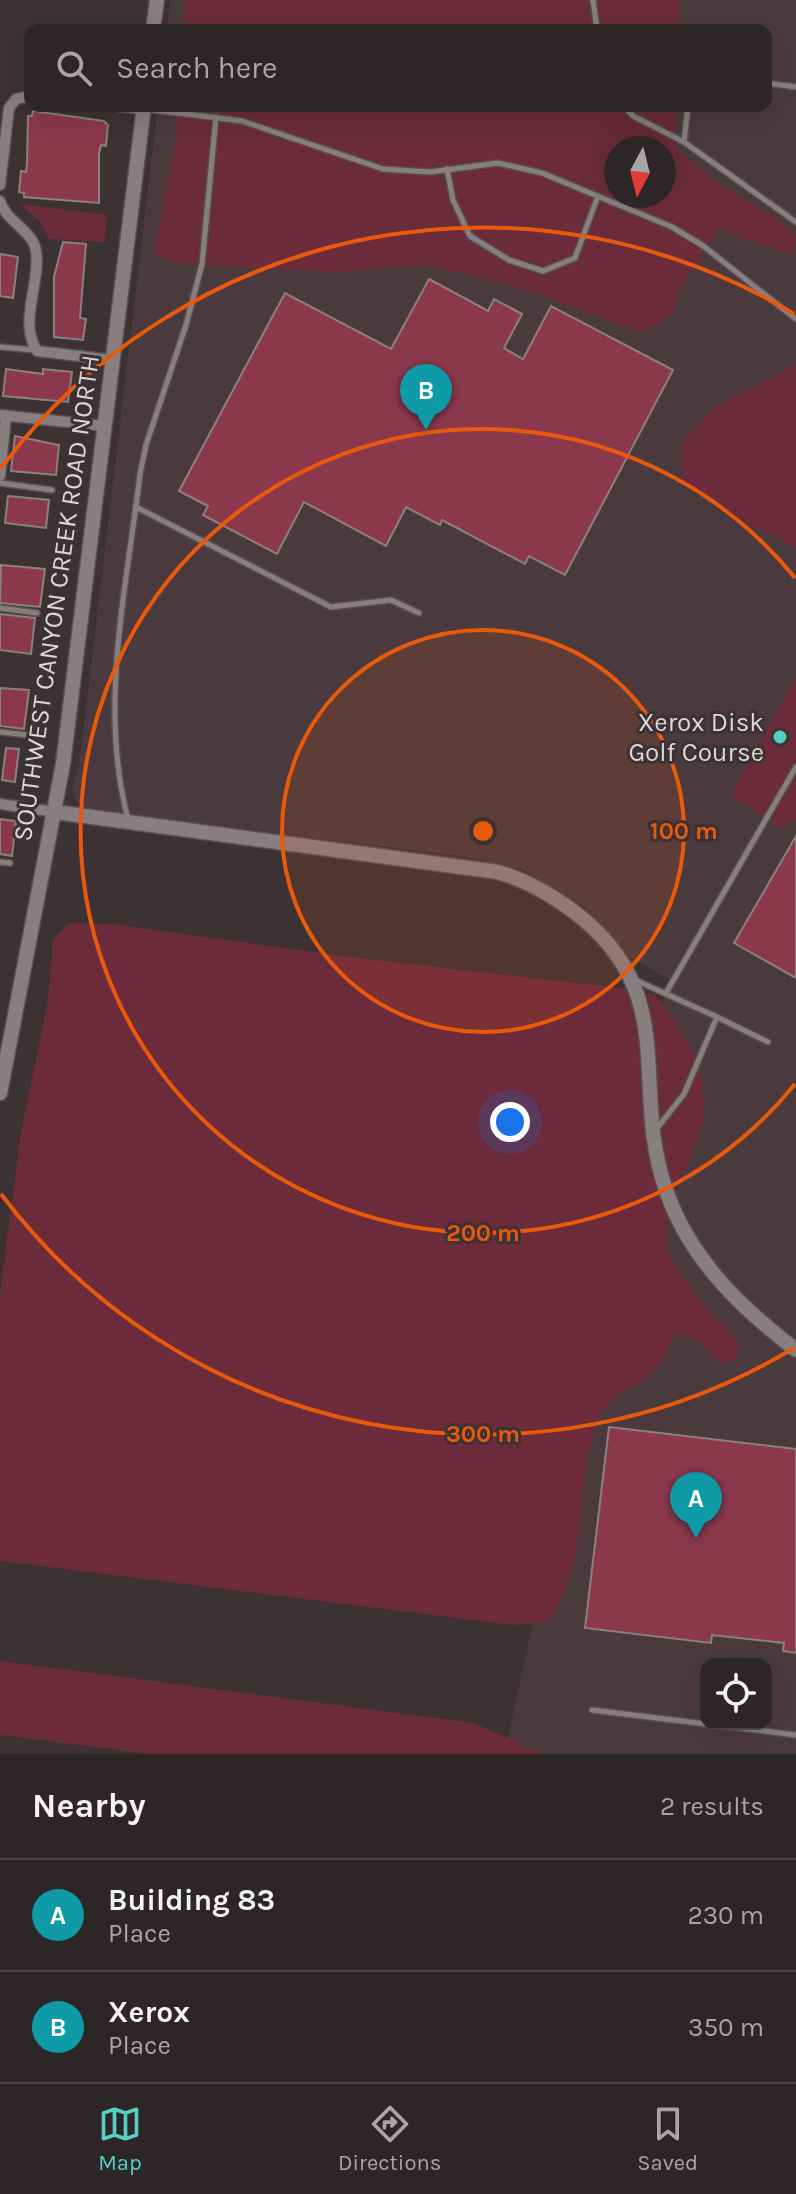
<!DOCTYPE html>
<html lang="en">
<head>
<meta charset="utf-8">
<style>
	body { margin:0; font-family:Karla,sans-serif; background:#393233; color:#f1f3f6 }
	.controls { position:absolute; right:24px; bottom:24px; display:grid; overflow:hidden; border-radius:16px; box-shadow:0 8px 32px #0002 }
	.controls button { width:72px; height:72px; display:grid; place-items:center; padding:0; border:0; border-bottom:2px solid #484344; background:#2d2627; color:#f1f3f6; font:40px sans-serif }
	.compass { position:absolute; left:604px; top:136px; width:72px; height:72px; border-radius:50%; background:#2d2627; box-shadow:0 8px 32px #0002; rotate:187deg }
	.you { position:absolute; left:510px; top:1122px; width:28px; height:28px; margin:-20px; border:6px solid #fff; border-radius:50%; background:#1a73e8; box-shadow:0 0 0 12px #1a73e833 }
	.badge { display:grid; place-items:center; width:52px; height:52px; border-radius:50%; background:#56cec3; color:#fff; font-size:26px; font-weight:700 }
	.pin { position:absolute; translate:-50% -66px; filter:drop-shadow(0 2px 4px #0008) }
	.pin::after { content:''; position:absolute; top:42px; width:28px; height:24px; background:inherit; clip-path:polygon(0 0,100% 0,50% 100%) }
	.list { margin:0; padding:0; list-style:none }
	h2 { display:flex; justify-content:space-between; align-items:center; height:104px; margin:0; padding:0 32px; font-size:34px }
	h2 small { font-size:26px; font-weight:400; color:#a7a5a7 }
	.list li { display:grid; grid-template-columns:52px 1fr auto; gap:24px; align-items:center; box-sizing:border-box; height:112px; padding:0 32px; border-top:2px solid #484344 }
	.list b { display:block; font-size:30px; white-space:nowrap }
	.list p { margin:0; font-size:26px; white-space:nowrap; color:#a7a5a7 }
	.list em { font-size:26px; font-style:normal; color:#a7a5a7 }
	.icon { flex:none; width:44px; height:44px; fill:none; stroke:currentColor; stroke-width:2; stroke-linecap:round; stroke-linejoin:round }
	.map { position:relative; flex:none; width:796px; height:1754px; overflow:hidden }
	.search { position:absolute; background:#2d2627; box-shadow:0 8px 32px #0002; left:24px; right:24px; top:24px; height:88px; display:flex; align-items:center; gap:20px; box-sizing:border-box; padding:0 28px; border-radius:16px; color:#a7a5a7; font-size:30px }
	.sheet { height:328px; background:#2d2627 }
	nav { display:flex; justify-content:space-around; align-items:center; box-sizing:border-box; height:112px; border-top:2px solid #484344; background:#2d2627; font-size:22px; color:#a7a5a7 }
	nav a { display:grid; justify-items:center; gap:4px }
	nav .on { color:#56cec3 }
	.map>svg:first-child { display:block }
	.built { fill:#4b3a3d; fill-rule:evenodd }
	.green { fill:#6b2b3b; fill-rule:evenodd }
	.building { fill:#8b384d; stroke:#8b7f81; stroke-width:2 }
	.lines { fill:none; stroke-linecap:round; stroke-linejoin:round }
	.service-casing { stroke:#574f51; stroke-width:8 }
	.minor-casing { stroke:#574f51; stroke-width:13 }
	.tertiary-casing { stroke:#574f51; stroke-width:17 }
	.secondary-casing { stroke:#574f51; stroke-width:17 }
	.service { stroke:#897e7f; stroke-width:5 }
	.minor { stroke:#897e7f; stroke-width:10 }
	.tertiary { stroke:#897e7f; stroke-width:14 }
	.secondary { stroke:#897e7f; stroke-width:14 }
	.ring { fill:none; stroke:#e8590c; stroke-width:4 }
	.poi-dot { fill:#56cec3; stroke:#3c3234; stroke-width:3 }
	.labels { text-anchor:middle; stroke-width:6; stroke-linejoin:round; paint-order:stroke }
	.street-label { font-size:26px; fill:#ddd7d8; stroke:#3c3234 }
	.poi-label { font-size:26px; fill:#ddd7d8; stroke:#3c3234; text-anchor:end }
	.centre { fill:#e8590c; stroke:#3c3234; stroke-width:4 }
	.ring-label { font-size:24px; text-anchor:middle; font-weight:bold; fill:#e8590c; stroke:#3c3234; stroke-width:6; stroke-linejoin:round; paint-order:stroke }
</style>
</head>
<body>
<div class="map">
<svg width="796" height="1754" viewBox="0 0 796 1754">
	<rect width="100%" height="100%" fill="#3c3234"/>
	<!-- built -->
	<path class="built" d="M170,0H796V1754H505L668,979L609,945L587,908L522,869L463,856L87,810L76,801L72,789L80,759L158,106H766V30H167ZM616,148H664V196H616ZM706,1664H766V1724H706Z"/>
	<!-- green -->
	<path class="green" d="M185,0H680L678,30H182Z
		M177,106H675L677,150L722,186L780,221L796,238L792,254L742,239L720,227L679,291L675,313L642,332L508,284L425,265L336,272L173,263L154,253L175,144ZM616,148H664V196H616Z
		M20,204L107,215L104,242L49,239L40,222Z
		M796,365V547L744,521L683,482L681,445L714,407Z
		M796,677V819L781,828L731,796Z
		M70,923L112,924L358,958L620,988L656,995C698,1052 721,1092 689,1161C679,1183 665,1212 666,1236C666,1271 719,1319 740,1345L735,1360L723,1364L696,1340L674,1334C668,1346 663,1363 654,1372C639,1387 610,1394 601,1414C572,1479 592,1562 548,1622L513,1625L0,1561V1295L20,1137L48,999L53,939Z
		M0,1661L474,1723L542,1754H151L0,1735Z"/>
	<!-- building -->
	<path class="building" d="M33,111L104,121L108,125L106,146L101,145L99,154V203L24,197V193L19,192L21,171L26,172L27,164L28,116H32Z
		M63,242L86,244L80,318L86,319L83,340L54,337V277Z
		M0,254L18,257L13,298L0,296Z
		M429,279L488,311L494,299L522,314L504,348L523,359L551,306L673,370L565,575L529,556L525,564L442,520L440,525L406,507L386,546L304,502L277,554L203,515L208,506L179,491L285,293L391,349Z
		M6,369L43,374V369L72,372L68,402L3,396Z
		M15,436L59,445L56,475L11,471Z
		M8,496L49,500L46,528L5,523Z
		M1,565L45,569L40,607L0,603Z
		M0,614L35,618L31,654L0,650Z
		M0,688L29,690L24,729L0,726Z
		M6,748L19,749L15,782L2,780Z
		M0,819L16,821L12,856L0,854Z
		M796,836V978L734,943Z
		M609,1427L796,1449V1653L783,1651L784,1643L712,1635L711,1643L585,1628Z"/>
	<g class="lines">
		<defs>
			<path id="service" d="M593,0L597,30
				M766,83L796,87
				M624,106L633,116L684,142L796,222
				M145,109L242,121L383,169L430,172L498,163L542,173L672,227L702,245L796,319
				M684,142L688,106
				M447,169L453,200L470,236L509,260L543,271L575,258L598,196
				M0,347L35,350
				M0,483L52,490
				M136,507L331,607L391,600L419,613
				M0,608L37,613
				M0,732L28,735
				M128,819C98,706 127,587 140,474L146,445L186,325L202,264L216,117
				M0,862L10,863
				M633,979L717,1017L684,1094L658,1127
				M666,993L796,767
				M717,1017L768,1042
				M592,1710L706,1724
				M709,1724L796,1735"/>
			<path id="minor" d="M118,106L143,109
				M0,185L9,108L16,99L30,96
				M0,201C6,222 33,230 36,251C41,283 18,322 37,351L112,360
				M0,415L105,426
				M0,476L6,416
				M0,804L55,812"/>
			<path id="tertiary" d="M55,812L498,872C529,881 557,898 582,918C681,1000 629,1088 667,1193C691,1260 741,1308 796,1350"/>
			<path id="secondary" d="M153,30L157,0
				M0,1093L63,764L144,106"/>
		</defs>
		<!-- service casing -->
		<use href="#service" class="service-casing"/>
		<!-- minor casing -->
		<use href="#minor" class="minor-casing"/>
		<!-- tertiary casing -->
		<use href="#tertiary" class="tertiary-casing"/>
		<!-- secondary casing -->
		<use href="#secondary" class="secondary-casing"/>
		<!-- service -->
		<use href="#service" class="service"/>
		<!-- minor -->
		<use href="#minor" class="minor"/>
		<!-- tertiary -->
		<use href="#tertiary" class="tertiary"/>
		<!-- secondary -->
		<use href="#secondary" class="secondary"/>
	</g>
	<!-- distance rings -->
	<circle cx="483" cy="831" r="201" fill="#e8590c" fill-opacity=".12"/>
	<g class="ring">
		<circle cx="483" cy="831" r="201"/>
		<path d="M795 1084A402 402 0 1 1 795 578"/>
		<path d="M794 1348A603 603 0 0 1 1 1194M1 468A603 603 0 0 1 794 314"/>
	</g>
	<!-- markers -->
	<circle class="poi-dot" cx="780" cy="737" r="8"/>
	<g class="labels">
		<!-- street labels -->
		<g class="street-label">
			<text transform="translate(56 598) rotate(-82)" y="9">SOUTHWEST CANYON CREEK ROAD NORTH</text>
		</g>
		<!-- poi labels -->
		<g class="poi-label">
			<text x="764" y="731">Xerox Disk<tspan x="764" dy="30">Golf Course</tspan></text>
		</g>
	</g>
	<circle cx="483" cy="831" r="12" class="centre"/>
	<g class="ring-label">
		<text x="684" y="839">100 m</text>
		<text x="483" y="1241">200 m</text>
		<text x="483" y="1442">300 m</text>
	</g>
</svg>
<div class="controls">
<button><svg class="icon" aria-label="locate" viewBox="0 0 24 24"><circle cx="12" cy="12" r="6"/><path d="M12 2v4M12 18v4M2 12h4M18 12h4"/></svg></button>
</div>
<svg class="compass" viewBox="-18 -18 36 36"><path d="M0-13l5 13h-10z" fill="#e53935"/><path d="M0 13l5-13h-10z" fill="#a7a5a7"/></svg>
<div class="you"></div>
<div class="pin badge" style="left:696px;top:1538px;background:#0f9aa8">A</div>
<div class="pin badge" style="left:426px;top:430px;background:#0f9aa8">B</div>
<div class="search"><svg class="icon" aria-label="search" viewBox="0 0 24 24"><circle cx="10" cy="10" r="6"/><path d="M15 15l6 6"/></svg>Search here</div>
</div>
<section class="sheet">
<h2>Nearby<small>2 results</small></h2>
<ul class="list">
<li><span class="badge" style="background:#0f9aa8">A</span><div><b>Building 83</b><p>Place</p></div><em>230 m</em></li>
<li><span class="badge" style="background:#0f9aa8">B</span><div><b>Xerox</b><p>Place</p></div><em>350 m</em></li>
</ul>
</section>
<nav>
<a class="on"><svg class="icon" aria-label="map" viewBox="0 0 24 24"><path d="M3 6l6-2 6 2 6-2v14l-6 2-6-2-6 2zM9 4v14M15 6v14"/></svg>Map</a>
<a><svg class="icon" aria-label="directions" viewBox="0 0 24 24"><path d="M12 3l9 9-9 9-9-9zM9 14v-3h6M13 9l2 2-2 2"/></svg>Directions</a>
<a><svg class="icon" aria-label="saved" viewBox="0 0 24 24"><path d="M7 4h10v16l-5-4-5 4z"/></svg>Saved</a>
</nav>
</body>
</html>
